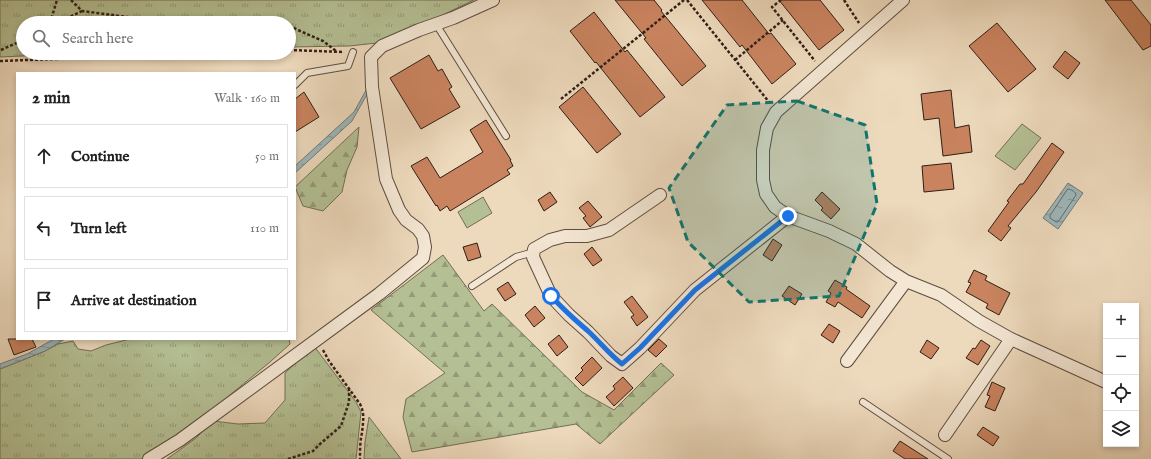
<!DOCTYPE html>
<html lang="en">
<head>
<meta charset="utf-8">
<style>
	body { margin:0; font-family:"IM FELL English",serif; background:#f6f6f6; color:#222 }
	.controls { position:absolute; right:12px; bottom:12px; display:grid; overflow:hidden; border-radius:0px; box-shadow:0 2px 6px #0003 }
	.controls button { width:36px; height:36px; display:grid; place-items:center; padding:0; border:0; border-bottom:1px solid #e0e0e0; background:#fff; color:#222; font:20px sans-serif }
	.stop { position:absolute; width:12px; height:12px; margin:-9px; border:3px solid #1a73e8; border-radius:50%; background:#fff }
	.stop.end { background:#1a73e8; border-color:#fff; box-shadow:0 1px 4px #0008 }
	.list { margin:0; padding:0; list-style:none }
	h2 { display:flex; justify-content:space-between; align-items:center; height:52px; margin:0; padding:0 16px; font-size:17px }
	h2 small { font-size:13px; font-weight:400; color:#767676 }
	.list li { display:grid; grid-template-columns:26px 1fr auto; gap:12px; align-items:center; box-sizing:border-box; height:64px; margin:0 8px 8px; padding:0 8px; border:1px solid #e0e0e0; border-radius:0px }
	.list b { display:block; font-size:15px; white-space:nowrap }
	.list em { font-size:13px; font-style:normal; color:#767676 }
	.icon { flex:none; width:22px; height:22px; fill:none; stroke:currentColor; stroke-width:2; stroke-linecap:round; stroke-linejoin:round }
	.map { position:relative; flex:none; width:1151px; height:459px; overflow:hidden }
	.search { position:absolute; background:#fff; box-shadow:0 2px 6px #0003; left:16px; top:16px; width:280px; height:44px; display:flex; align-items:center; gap:10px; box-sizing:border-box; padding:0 14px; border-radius:22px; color:#767676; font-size:15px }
	.panel { position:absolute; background:#fff; box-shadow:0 2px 6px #0003; left:16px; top:72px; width:280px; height:268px; border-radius:0px }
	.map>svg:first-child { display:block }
	.grass { fill:url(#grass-tufts); stroke:#726f55 }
	.forest { fill:url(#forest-firs); stroke:#726f55 }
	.garden { fill:#b4c094; stroke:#726f55 }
	.water { fill:url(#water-ripples); stroke:#717a79 }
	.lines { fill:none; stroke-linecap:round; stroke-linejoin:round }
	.shore { stroke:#666a68; stroke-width:1 }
	.building { fill:#c9835f; stroke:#2f1e16 }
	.service-casing { stroke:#5e4d40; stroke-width:8 }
	.minor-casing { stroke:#5e4d40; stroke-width:14 }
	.path { stroke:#2f1e16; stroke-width:2.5; stroke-dasharray:3 2; stroke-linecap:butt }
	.service { stroke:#f3e6d3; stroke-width:6 }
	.minor { stroke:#f3e6d3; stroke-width:12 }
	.route { stroke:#1a73e8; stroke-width:5 }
	.marked { fill:#0f766e; fill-opacity:0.2; stroke:#0f766e; stroke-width:3; stroke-dasharray:8 5; stroke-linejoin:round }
</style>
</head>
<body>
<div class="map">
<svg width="1151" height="459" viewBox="0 0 1151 459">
	<defs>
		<pattern id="grass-tufts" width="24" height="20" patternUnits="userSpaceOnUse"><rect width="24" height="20" fill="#b4c094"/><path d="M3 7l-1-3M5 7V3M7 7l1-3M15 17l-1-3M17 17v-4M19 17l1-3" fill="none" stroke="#939b78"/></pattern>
		<pattern id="forest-firs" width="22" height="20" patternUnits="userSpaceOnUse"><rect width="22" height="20" fill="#b4c094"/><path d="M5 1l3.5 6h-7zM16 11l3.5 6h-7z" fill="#939b78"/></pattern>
		<pattern id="water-ripples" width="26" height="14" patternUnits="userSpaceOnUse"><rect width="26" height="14" fill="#9db7bb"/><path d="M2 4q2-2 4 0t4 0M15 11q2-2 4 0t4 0" fill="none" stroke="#809497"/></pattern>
	</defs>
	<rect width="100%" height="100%" fill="#edd9bc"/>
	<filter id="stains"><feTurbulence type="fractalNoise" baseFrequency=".005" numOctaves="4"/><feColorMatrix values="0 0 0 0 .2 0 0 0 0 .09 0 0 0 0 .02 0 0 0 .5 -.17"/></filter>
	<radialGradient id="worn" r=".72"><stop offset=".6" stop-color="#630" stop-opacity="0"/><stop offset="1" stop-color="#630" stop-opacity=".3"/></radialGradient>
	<!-- grass -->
	<path class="grass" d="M0,0H474L430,21L377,43L349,46L289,47V23H23V53H89L0,57Z
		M130,339H289L290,344L270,362L184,433L145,459H0V369L28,358L45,351L58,344L73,341L78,349L91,351L106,345Z
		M314,346L356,402L361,412L356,459H167L196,438L213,421L238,424L265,423L285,400V373Z
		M369,417L401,459H364L365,442Z"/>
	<!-- forest -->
	<path class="forest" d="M359,127L357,147L347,170L342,192L323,211L303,206L295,187Z
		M443,255L484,311L492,304L582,392L614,410L661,363L674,375L600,444L576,424L412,452L403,417L406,399L445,373L371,310Z"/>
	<!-- garden -->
	<path class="garden" d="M1022,124L1041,138L1015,170L995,156Z
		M483,197L492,213L467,228L458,212Z"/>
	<!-- water -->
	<path class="water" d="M370,83V89L352,121L295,173V166L354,112Z
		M1068,183L1083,193L1058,229L1043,218Z
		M54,339H65L45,351L0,369V364L27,354Z"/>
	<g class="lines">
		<!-- shore -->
		<path class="shore" d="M1068,189C1071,189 1076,192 1076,195L1058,222H1056L1050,218V216Z"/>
	</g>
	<!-- building -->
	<path class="building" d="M615,0H654L662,10L661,11L706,66L682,86L644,39L646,38Z
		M702,0H742L769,34L771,33L796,64L772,84L742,45L740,47Z
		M779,0H820L844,30L819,50Z
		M1105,0H1131L1151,25V46L1143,50Z
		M594,12L625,52L627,50L665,97L640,117L596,62L595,63L570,31Z
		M997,23L1036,69L1008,92L969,46Z
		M1065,51L1080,63L1068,79L1053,67Z
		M429,55L438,71L442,69L452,87L449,89L460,107L421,129L390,78Z
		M583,87L621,134L597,153L559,107Z
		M951,90L955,128L969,125L972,152L943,156L939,118L924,120L921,94Z
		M304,92L319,117L295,132V99Z
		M486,120L511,160H510L513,166L507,170L510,174L450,211L447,206L440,211L437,205L436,206L411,166L427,157L440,178L483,152L470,130Z
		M1052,143L1064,152L1036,192L1008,226L1011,228L1001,241L988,231L1009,202L1007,201L1020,184H1023Z
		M951,163L954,189L924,192L922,166Z
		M550,192L557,202L544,211L538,200Z
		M822,192L840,209L831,219L821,210L823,208L815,200Z
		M588,201L602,217L590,227L583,218L586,216L579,208Z
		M773,239L782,245L772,261L763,255Z
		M477,243L481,257L468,261L463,247Z
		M592,247L602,260L593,266L584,254Z
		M974,270L987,276L985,280L1010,293L999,315L986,308L988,304L966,292L971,283L968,282Z
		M835,280L847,287L846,289L870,306L862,318L838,302L835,307L826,302L831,293L828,291Z
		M508,282L516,294L505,301L497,289Z
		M789,286L802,294L795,305L782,296Z
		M632,296L648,317L637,326L631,317L634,315L624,302Z
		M535,306L545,318L534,327L525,315Z
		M829,324L840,331L833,343L821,335Z
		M559,335L568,347L557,356L548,344Z
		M8,339H32L36,347L14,355Z
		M659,339L667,346L656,357L648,350Z
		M927,340L939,348L931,359L920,352Z
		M981,340L990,346L978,365L966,358L973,348L975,349Z
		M592,357L602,368L583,386L575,378L583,370L581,368Z
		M623,377L633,388L614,406L606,397L615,389L613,386Z
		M992,382L1005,388L995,411L985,407L990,396L987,395Z
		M983,427L999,437L993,446L977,435Z
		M900,441L928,459H905L893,451Z"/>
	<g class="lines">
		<defs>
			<path id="service" d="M436,24L506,136
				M295,85L307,73L348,66L353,52
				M472,286L516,257L534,252
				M863,402L948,459"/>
			<path id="minor" d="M903,0L776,112L767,128L763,150V180L766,194L775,207L788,216L829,231L856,244L890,271L906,281L941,295L979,321L1011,339L1106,382
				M660,195L609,230L587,236H565L550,240L534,249L533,257L551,296L569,315L588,332L611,356L622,364L640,348L695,290L788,216
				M847,361L906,281
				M945,435L1011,339
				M149,459L180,440L379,294L423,258L425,247L423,236L418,229L406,220L399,210L386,179L372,87L371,57L382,46L419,30L453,18L493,0"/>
		</defs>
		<!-- service casing -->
		<use href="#service" class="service-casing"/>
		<!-- minor casing -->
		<use href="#minor" class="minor-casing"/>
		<!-- path -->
		<path class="path" d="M71,0L82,11L150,20L165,23
			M687,0L769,102
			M781,0L772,7L815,61
			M844,0L859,23
			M50,23L57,0
			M57,23L82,11
			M267,23L278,22L281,23
			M289,26L323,41L336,51
			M1,50L23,40
			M289,50L344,52
			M735,60L783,20
			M0,61L83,58L151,56L181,53
			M561,99L684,0
			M323,350L329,361L360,404C365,414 363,422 362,433C360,441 360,450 360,459
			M288,459L313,451L320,444L341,426L349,402V389"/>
		<!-- service -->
		<use href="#service" class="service"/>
		<!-- minor -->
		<use href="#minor" class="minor"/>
	</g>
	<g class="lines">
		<!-- route -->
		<path class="route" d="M551,296C563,309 575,320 588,331C600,342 609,354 622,364L640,348L695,290L788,216"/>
	</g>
	<!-- marked area -->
	<path class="marked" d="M797,101L865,125L877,204L839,296L749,302L688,242L669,188L727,105Z"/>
	<rect width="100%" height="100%" filter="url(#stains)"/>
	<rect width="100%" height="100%" fill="url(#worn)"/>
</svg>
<div class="controls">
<button>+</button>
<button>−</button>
<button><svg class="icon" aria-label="locate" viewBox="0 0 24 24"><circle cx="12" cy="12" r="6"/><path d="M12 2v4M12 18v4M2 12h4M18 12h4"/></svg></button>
<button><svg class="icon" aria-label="layers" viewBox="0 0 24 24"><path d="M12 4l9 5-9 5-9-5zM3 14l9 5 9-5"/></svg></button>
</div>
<div class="stop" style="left:551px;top:296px"></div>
<div class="stop end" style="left:788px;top:216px"></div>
<div class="search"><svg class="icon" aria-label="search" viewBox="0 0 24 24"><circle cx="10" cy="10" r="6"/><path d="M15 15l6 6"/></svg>Search here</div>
<section class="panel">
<h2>2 min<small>Walk · 160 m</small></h2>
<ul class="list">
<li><svg class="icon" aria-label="ahead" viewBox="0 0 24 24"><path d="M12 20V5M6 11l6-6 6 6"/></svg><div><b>Continue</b></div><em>50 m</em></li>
<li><svg class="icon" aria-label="left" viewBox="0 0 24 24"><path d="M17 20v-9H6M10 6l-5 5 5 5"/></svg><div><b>Turn left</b></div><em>110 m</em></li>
<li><svg class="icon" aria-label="arrive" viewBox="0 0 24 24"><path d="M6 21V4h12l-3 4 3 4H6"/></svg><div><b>Arrive at destination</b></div></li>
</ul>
</section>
</div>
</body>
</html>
